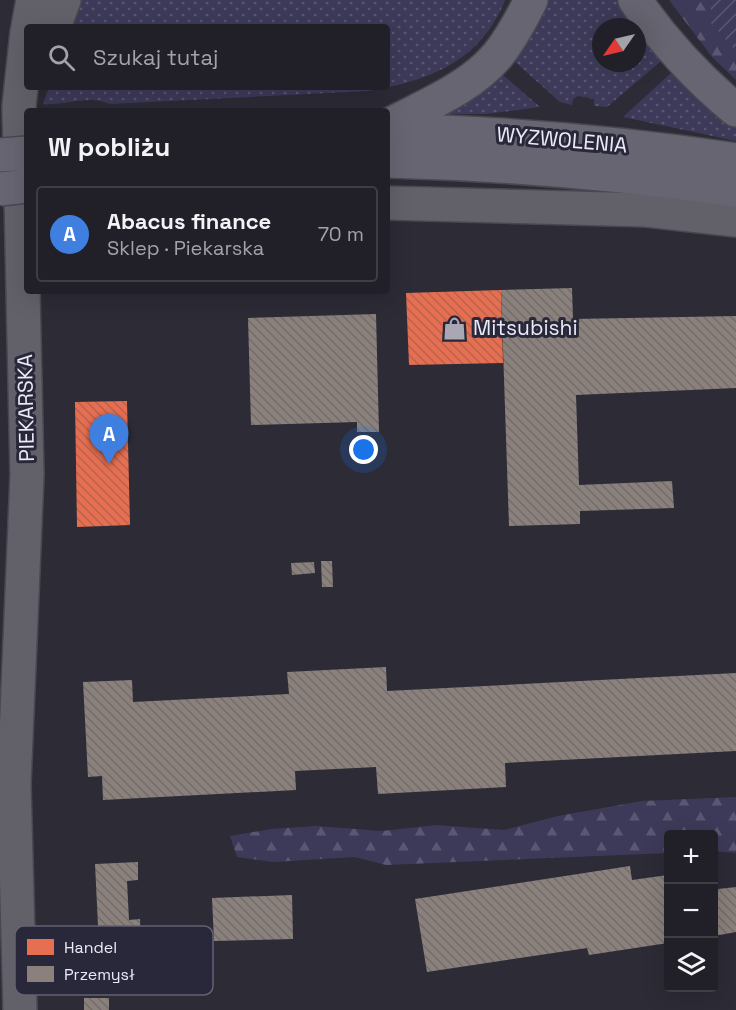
<!DOCTYPE html>
<html lang="pl">
<head>
<meta charset="utf-8">
<style>
	body { margin:0; font-family:"Space Grotesk",sans-serif; background:#2d2d34; color:#f1f3f6 }
	.controls { position:absolute; right:18px; bottom:18px; display:grid; overflow:hidden; border-radius:6px; box-shadow:0 6px 24px #0002 }
	.controls button { width:54px; height:54px; display:grid; place-items:center; padding:0; border:0; border-bottom:2px solid #3e3e45; background:#212028; color:#f1f3f6; font:30px sans-serif }
	.compass { position:absolute; left:592px; top:18px; width:54px; height:54px; border-radius:50%; background:#212028; box-shadow:0 6px 24px #0002; rotate:236deg }
	.you { position:absolute; left:364px; top:450px; width:21px; height:21px; margin:-15px; border:4px solid #fff; border-radius:50%; background:#1a73e8; box-shadow:0 0 0 9px #1a73e833 }
	.badge { display:grid; place-items:center; width:39px; height:39px; border-radius:50%; background:#8bbbb9; color:#fff; font-size:20px; font-weight:700 }
	.pin { position:absolute; translate:-50% -50px; filter:drop-shadow(0 2px 3px #0008) }
	.pin::after { content:''; position:absolute; top:32px; width:21px; height:18px; background:inherit; clip-path:polygon(0 0,100% 0,50% 100%) }
	.list { margin:0; padding:0; list-style:none }
	h2 { display:flex; justify-content:space-between; align-items:center; height:78px; margin:0; padding:0 24px; font-size:26px }
	h2 small { font-size:20px; font-weight:400; color:#a2a3a8 }
	.list li { display:grid; grid-template-columns:39px 1fr auto; gap:18px; align-items:center; box-sizing:border-box; height:96px; margin:0 12px 12px; padding:0 12px; border:2px solid #3e3e45; border-radius:6px }
	.list b { display:block; font-size:22px; white-space:nowrap }
	.list p { margin:0; font-size:20px; white-space:nowrap; color:#a2a3a8 }
	.list em { font-size:20px; font-style:normal; color:#a2a3a8 }
	.icon { flex:none; width:33px; height:33px; fill:none; stroke:currentColor; stroke-width:2; stroke-linecap:round; stroke-linejoin:round }
	.map { position:relative; flex:none; width:736px; height:1010px; overflow:hidden }
	.search { position:absolute; background:#212028; box-shadow:0 6px 24px #0002; left:24px; top:24px; width:366px; height:66px; display:flex; align-items:center; gap:15px; box-sizing:border-box; padding:0 21px; border-radius:6px; color:#a2a3a8; font-size:22px }
	.panel { position:absolute; background:#212028; box-shadow:0 6px 24px #0002; left:24px; top:108px; width:366px; height:186px; border-radius:6px }
	.map>svg:first-child { display:block }
	.grass { fill:url(#grass-dots); fill-rule:evenodd }
	.forest { fill:url(#forest-firs) }
	.garden { fill:url(#garden-furrows) }
	.shops { fill:url(#shops-back-hatch) }
	.industry { fill:url(#industry-back-hatch) }
	.lines { fill:none; stroke-linecap:round; stroke-linejoin:round }
	.minor-casing { stroke:#484851; stroke-width:36 }
	.major-casing { stroke:#484851; stroke-width:36 }
	.minor { stroke:#62616a; stroke-width:33 }
	.major { stroke:#666571; stroke-width:33 }
	.major-bridge-casing { stroke:#484851; stroke-width:36; stroke-linecap:butt }
	.major-bridge { stroke:#666571; stroke-width:33 }
	.labels { text-anchor:middle; stroke-width:6; stroke-linejoin:round; paint-order:stroke }
	.street-label { font-size:21px; fill:#eaeaf7; stroke:#29273a }
	.poi-label { font-size:21px; fill:#eaeaf7; stroke:#29273a; text-anchor:start }
	.key { fill:#29273a; stroke:#636273; stroke-width:1.5 }
	.key-label { font-size:16px; fill:#eaeaf7 }
</style>
</head>
<body>
<div class="map">
<svg width="736" height="1010" viewBox="0 0 736 1010">
	<defs>
		<pattern id="grass-dots" width="8" height="8" patternUnits="userSpaceOnUse" patternTransform="scale(1.5)"><rect width="8" height="8" fill="#3d3a59"/><path d="M2 2h.1M6 6h.1" fill="none" stroke="#595772" stroke-width="1.8" stroke-linecap="round"/></pattern>
		<pattern id="forest-firs" width="22" height="20" patternUnits="userSpaceOnUse" patternTransform="scale(1.5)"><rect width="22" height="20" fill="#3d3a59"/><path d="M5 1l3.5 6h-7zM16 11l3.5 6h-7z" fill="#595772"/></pattern>
		<pattern id="garden-furrows" width="10" height="10" patternUnits="userSpaceOnUse" patternTransform="scale(1.5)"><rect width="10" height="10" fill="#3d3a59"/><path d="M-1 1l2-2M0 10L10 0M9 11l2-2" fill="none" stroke="#595772"/></pattern>
		<pattern id="shops-back-hatch" width="6" height="6" patternUnits="userSpaceOnUse" patternTransform="scale(1.5)"><rect width="6" height="6" fill="#e76f51"/><path d="M-1 5l2 2M0 0l6 6M5-1l2 2" fill="none" stroke="#b7634f"/></pattern>
		<pattern id="industry-back-hatch" width="6" height="6" patternUnits="userSpaceOnUse" patternTransform="scale(1.5)"><rect width="6" height="6" fill="#8a817c"/><path d="M-1 5l2 2M0 0l6 6M5-1l2 2" fill="none" stroke="#726c6a"/></pattern>
	</defs>
	<rect width="100%" height="100%" fill="#2c2b36"/>
	<!-- grass -->
	<path class="grass" d="M81,0H505C481,62 428,81 368,91L110,104C89,94 65,106 43,104L49,87H387V27H72Z
		M546,0H617L661,59L660,62L607,107L594,106V99L578,96L573,99L572,105L560,102L513,60ZM601,27H637V63H601Z
		M671,73L699,100L736,127V141L623,117Z
		M503,75L540,107L486,114H443L471,101Z"/>
	<!-- forest -->
	<path class="forest" d="M669,0H711V23L736,51V80L712,57Z
		M736,797V853L714,851V834H668V853L386,865L355,857L273,862L237,857L230,836L271,829L316,826L382,831L436,825L504,830L558,816L642,801Z"/>
	<!-- garden -->
	<path class="garden" d="M711,0H736V51L711,23Z"/>
	<!-- shops -->
	<path class="shops" d="M501,290L503,363L409,365L406,293Z
		M127,401L130,525L77,527L75,402Z"/>
	<!-- industry -->
	<path class="industry" d="M572,288L573,319L736,316V388L576,395L579,485L672,481L674,508L580,511V524L509,526L501,290Z
		M376,314L379,432H357V422L251,425L248,318Z
		M321,561H332L333,587H322Z
		M314,562L315,573L292,575L291,563Z
		M386,667L387,691L736,673V751L505,763L506,787L378,794L376,767L295,771L296,790L103,800L102,776L88,777L83,682L132,680L133,702L289,694L287,672Z
		M138,862V880L127,881L129,920L140,919L142,965L131,966V975L112,976L111,966L100,967L95,864Z
		M714,864L718,889L736,887V932L714,936Z
		M630,866L632,880L668,875V943L589,955L587,948L427,972L415,899Z
		M292,895L293,939L214,941L212,898Z
		M84,998H109V1010H84Z"/>
	<g class="lines">
		<defs>
			<path id="minor" d="M28,27L33,0
				M54,27L64,0
				M387,203L646,210L736,220
				M20,1010L14,784L27,475L19,106L27,32"/>
			<path id="major" d="M635,0C664,42 696,77 736,110
				M387,126C424,106 469,89 497,56C511,39 521,20 531,0
				M387,130C504,133 620,142 736,160
				M387,161C504,164 620,174 736,190"/>
		</defs>
		<!-- minor casing -->
		<use href="#minor" class="minor-casing"/>
		<!-- major casing -->
		<use href="#major" class="major-casing"/>
		<!-- minor -->
		<use href="#minor" class="minor"/>
		<!-- major -->
		<use href="#major" class="major"/>
		<defs>
			<path id="major-bridge" d="M0,155L27,153
				M0,189L27,186"/>
		</defs>
		<!-- major-bridge casing -->
		<use href="#major-bridge" class="major-bridge-casing"/>
		<!-- major-bridge -->
		<use href="#major-bridge" class="major-bridge"/>
	</g>
	<!-- icons -->
	<defs>
		<symbol id="shop-bare" viewBox="-9 -9 18 18"><path d="M-5-2.5h2.3a2.7 3.5 0 0 1 5.4 0H5L5.5 6h-11ZM-1.5-2.5h3a1.5 2.3 0 0 0-3 0Z" fill="#a8a7b3" stroke="#29273a" stroke-width="2.5" paint-order="stroke"/></symbol>
	</defs>
	<g fill-rule="evenodd">
		<use href="#shop-bare" x="438" y="312" width="33" height="33"/>
	</g>
	<g class="labels">
		<!-- street labels -->
		<g class="street-label">
			<text transform="translate(562 140) rotate(5)" y="7">WYZWOLENIA</text>
			<text transform="translate(26 408) rotate(-91)" y="7">PIEKARSKA</text>
		</g>
		<!-- poi labels -->
		<g class="poi-label">
			<text x="473" y="335">Mitsubishi</text>
		</g>
	</g>
	<!-- legend -->
	<rect x="15" y="926" width="198" height="69" rx="9" class="key"/>
	<rect x="27" y="939" width="27" height="16" fill="#e76f51"/>
	<rect x="27" y="966" width="27" height="16" fill="#8a817c"/>
	<g class="key-label">
		<text x="64" y="953">Handel</text>
		<text x="64" y="980">Przemysł</text>
	</g>
</svg>
<div class="controls">
<button>+</button>
<button>−</button>
<button><svg class="icon" aria-label="layers" viewBox="0 0 24 24"><path d="M12 4l9 5-9 5-9-5zM3 14l9 5 9-5"/></svg></button>
</div>
<svg class="compass" viewBox="-18 -18 36 36"><path d="M0-13l5 13h-10z" fill="#e53935"/><path d="M0 13l5-13h-10z" fill="#a2a3a8"/></svg>
<div class="you"></div>
<div class="pin badge" style="left:109px;top:464px;background:#3f7fe0">A</div>
<div class="search"><svg class="icon" aria-label="search" viewBox="0 0 24 24"><circle cx="10" cy="10" r="6"/><path d="M15 15l6 6"/></svg>Szukaj tutaj</div>
<section class="panel">
<h2>W pobliżu<small></small></h2>
<ul class="list">
<li><span class="badge" style="background:#3f7fe0">A</span><div><b>Abacus finance</b><p>Sklep · Piekarska</p></div><em>70 m</em></li>
</ul>
</section>
</div>
</body>
</html>
